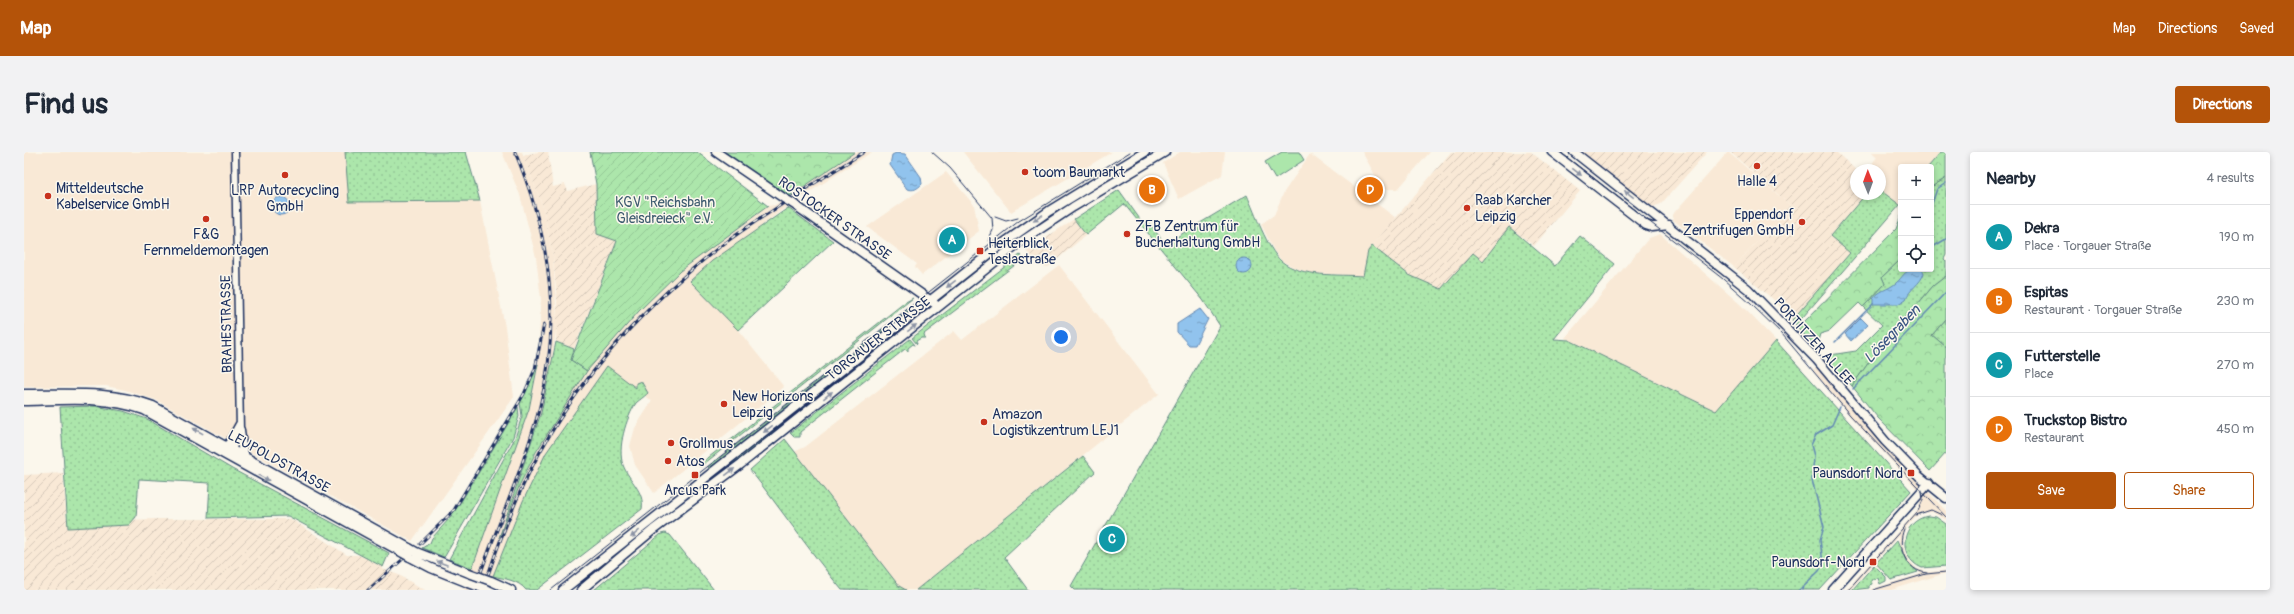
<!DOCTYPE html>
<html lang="en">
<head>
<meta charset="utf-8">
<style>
	body { margin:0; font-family:Pangolin,sans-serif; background:#f2f2f3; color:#1f2937 }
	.controls { position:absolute; right:12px; top:12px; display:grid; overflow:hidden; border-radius:4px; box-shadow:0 2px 6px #0003 }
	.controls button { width:36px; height:36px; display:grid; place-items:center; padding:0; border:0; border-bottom:1px solid #e0e1e3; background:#fff; color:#1f2937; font:20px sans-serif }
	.compass { position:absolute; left:1826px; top:12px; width:36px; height:36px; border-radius:50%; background:#fff; box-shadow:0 2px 6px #0003; rotate:359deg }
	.you { position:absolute; left:1037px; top:185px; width:14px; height:14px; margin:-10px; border:3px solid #fff; border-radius:50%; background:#1a73e8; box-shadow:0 0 0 6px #1a73e833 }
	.badge { display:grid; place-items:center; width:26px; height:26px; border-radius:50%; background:#b45309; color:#fff; font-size:13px; font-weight:700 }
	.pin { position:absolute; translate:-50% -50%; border:2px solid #fff; box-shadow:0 1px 4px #0006 }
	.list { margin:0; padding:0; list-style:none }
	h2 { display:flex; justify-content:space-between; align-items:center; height:52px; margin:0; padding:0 16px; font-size:17px }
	h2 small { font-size:13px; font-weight:400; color:#747a83 }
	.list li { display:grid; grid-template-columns:26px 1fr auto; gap:12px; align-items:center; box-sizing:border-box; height:64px; padding:0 16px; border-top:1px solid #e0e1e3 }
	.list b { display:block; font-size:15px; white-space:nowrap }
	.list p { margin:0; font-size:13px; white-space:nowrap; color:#747a83 }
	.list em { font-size:13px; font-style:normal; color:#747a83 }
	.actions { display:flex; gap:8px; padding:12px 16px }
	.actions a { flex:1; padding:9px 0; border:1px solid #b45309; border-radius:4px; text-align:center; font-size:14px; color:#b45309 }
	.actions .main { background:#b45309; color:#fff }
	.icon { flex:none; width:22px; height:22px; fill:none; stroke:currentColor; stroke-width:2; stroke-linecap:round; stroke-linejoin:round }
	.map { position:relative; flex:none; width:1922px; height:438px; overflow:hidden; border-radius:4px }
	header { display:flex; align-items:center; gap:24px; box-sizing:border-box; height:56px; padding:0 20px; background:#b45309; color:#fff }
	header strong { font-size:19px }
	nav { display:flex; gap:22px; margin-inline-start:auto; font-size:14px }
	.intro { display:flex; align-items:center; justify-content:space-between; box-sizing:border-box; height:96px; padding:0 24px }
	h1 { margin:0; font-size:28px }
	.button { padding:10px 18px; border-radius:4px; background:#b45309; color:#fff; font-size:14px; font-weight:700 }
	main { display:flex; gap:24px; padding:0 24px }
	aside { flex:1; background:#fff; border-radius:4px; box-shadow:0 2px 6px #0003 }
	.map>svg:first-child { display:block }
	.built { fill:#f9e9d6 }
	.industrial { fill:url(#industrial-furrows) }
	.grass { fill:url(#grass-dots); stroke:#648a84 }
	.forest { fill:url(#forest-crowns); stroke:#648a84 }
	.garden { fill:url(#garden-furrows); stroke:#648a84 }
	.pitch { fill:#ace6ab; stroke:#648a84 }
	.water { fill:url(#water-ripples); stroke:#6288b4 }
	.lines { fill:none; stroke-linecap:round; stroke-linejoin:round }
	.stream { stroke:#6288b4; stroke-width:1.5 }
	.minor-casing { stroke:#1b2f5e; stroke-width:9 }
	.major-casing { stroke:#1b2f5e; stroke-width:11 }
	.minor { stroke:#fbf7ec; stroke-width:6 }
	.major { stroke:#fbf7ec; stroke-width:8 }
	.tram { stroke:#1b2f5e; stroke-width:1 }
	.rail-casing { stroke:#1b2f5e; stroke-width:3 }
	.rail { stroke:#fbf7ec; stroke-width:1.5; stroke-dasharray:4.5; stroke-linecap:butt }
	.major-bridge-casing { stroke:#1b2f5e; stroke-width:11; stroke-linecap:butt }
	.major-bridge { stroke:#fbf7ec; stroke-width:8 }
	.oneway { fill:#8b93a5 }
	.poi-dot { fill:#c8321e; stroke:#fbf7ec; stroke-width:1.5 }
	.labels { text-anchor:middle; stroke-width:3; stroke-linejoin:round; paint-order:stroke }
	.poi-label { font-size:14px; fill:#1b2f5e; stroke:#fbf7ec; text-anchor:start }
	.park-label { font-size:14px; fill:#3f5d71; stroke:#fbf7ec }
	.street-label { font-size:14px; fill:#1b2f5e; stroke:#fbf7ec }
	.water-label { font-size:15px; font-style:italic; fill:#385482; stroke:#fbf7ec }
</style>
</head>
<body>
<header>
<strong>Map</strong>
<nav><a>Map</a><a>Directions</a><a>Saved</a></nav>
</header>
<div class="intro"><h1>Find us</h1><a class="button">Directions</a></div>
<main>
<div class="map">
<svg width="1922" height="438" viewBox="0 0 1922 438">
	<defs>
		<pattern id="industrial-furrows" width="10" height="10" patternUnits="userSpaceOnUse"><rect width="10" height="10" fill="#f9e9d6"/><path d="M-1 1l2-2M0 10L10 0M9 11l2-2" fill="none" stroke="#d5c8ba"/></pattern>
		<pattern id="grass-dots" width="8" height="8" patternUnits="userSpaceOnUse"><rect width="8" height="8" fill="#ace6ab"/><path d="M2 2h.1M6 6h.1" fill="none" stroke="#93c696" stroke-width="1.8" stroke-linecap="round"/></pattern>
		<pattern id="forest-crowns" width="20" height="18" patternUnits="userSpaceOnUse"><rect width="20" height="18" fill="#ace6ab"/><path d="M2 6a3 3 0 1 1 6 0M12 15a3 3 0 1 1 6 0" fill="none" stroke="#93c696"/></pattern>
		<pattern id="garden-furrows" width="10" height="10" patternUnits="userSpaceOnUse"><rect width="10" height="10" fill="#ace6ab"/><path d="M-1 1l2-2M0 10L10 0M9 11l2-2" fill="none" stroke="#93c696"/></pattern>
		<pattern id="water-ripples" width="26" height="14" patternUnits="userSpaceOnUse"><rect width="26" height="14" fill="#91c3ed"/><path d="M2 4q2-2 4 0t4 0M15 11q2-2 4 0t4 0" fill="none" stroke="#769fc3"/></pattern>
	</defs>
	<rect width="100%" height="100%" fill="#fbf7ec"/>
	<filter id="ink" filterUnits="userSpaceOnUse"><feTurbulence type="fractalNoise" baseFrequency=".025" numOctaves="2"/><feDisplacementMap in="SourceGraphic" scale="8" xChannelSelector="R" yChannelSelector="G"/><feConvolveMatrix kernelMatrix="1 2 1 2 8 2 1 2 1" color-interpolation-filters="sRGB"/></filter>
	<g filter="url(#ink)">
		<!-- built -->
		<path class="built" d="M0,0H322L325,50L456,49L481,175L490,245L388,389L132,248L101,238L82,234L0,235Z
			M478,0H498L519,55L529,104L533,171L525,229L517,261L477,379L496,332L526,275L563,219L615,159L656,119L744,54L751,53L831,0H848L762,55L666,128L714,178L760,235L630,341L611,313L606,294L611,276L628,249L583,215L522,301L499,349L463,438H440L505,257L514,212L517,147L512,105L496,43Z
			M939,0H1088L987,60Z
			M1156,0H1201L1198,23L1155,47L1139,11Z
			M1338,0H1406L1374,37H1359Z
			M1704,0L1766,53L1710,115L1649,68V62Z
			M1848,0H1917L1904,15H1877L1876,53L1856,38V18H1843L1853,5Z
			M1286,2L1372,66L1344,99L1339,124L1287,121L1271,116L1258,109L1250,99L1237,72L1250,63L1260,40Z
			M922,20L950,53L955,79L898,123L891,115L893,112L843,75Z
			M1636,82L1717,153L1752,189L1693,259L1541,186L1625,86Z
			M1035,113L1135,242L892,438H882L875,434L770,300L781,295L930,179L938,188Z
			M1792,215L1863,296L1922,359V368L1908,360L1898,361L1891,365L1880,378L1878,391L1883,406L1893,417L1903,420L1922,419V421L1867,438H1845L1897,422L1882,409L1877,399L1874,384L1826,438H1822L1893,359L1898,346L1897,341L1826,264L1789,218Z"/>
		<!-- industrial -->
		<path class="industrial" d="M514,0H524L529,35L541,32L544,39L572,32L574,56L593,89L550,197L532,190L533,149L529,104L519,55L499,3Z
			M1427,0H1507L1556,39L1510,94L1485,75L1459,109L1449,101L1417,137L1385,123L1348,94Z
			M1554,0H1683L1637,52L1626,56Z
			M1706,0H1812L1832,18V42H1842L1806,84L1826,101L1768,168L1750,148L1710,115L1766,53Z
			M1050,67L1062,83L1024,115L1018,114L1011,109L1002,99Z
			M39,321L43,370L132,367H267L323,403H335L359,415L358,417L375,423L401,438H0V323Z"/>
		<!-- grass -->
		<path class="grass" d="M321,0H442L456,49L325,50Z
			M1922,26V103L1920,107L1922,109V124L1909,134L1884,164L1874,169L1859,196L1845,210L1828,234L1802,206L1806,203L1832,199L1858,173L1839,155L1861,132L1858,125L1877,107V117H1907V35Z
			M1095,38L1118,70L1126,72L1141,92L1223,43C1231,61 1243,96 1257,109C1278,126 1314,122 1339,124L1344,99L1348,94L1385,123L1417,137L1449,101L1459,109L1485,75L1531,114L1556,84L1591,112L1530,187L1545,188L1692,259L1752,189L1887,339L1796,438H1051L1047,434L1196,174L1179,148L1100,52L1062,83L1050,67Z
			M1856,38L1876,53L1772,173L1768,168L1826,101L1806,84L1842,42H1856Z
			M764,56L809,89L714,178L666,129L688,109Z
			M996,103L1000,108L999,112L995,110L900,182L901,186H897L892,189L893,192L888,186Z
			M889,146L676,315L675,313L880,151Z
			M894,150L892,155L686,317L684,315Z
			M902,156L848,204L653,356L652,355L712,305Z
			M1922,167V195L1908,183Z
			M886,187L891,193L889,192L884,196V199L881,197L776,280V285H770L766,281Z
			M532,190L550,197L547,208L563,219L512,300L496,332L475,386L517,261Z
			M514,212L505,257L449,414L447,416L425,407L491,286L498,264L496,251Z
			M583,214L612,236V231L617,229L624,241C620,245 614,249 612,251C602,266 593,296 599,313C605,329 621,339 618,357L513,438H502C494,428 481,427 469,424L499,349L522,301Z
			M71,254L99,259L123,267L208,317L365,401L359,415L264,364L184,366L186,331L115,327L112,365L105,373L44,376L36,255Z
			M494,255L495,264L489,285L421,404L420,405L398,396L406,391L408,386L425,367L438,348Z
			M761,287L875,434L882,438H818C786,400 757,357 726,318Z
			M1059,304L1071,320L980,405L1004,438H892Z
			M1904,364L1912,365L1922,372V414L1898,416C1872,405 1877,369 1904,364Z
			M641,381L646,383L690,438H570L637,382Z
			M1873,388L1882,409L1894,420L1867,428L1852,411Z
			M1850,413L1862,425V429L1856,432L1854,426L1847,428L1848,432L1845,433V436L1828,438Z"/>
		<!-- forest -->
		<path class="forest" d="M701,0H831L766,44Z
			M1917,0H1922V26L1907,35V15H1904Z
			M1877,64V107L1858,125L1861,132L1839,155L1835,151L1806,179L1796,182L1792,195L1774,176L1872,77Z
			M1922,124V167L1908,183L1922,195V301L1906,319L1854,266L1828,234L1845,210L1859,196L1874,169L1884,164L1909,134Z"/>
		<!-- garden -->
		<path class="garden" d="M566,0H673L744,54L656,119L615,159L563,219L547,208L593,89L573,82L572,32Z"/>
		<!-- pitch -->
		<path class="pitch" d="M1258,0H1275L1280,8L1251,27L1241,10Z"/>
		<!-- water -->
		<path class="water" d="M872,1L881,2L897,25L898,32C893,37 890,39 883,37L866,13L868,3Z
			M248 54a9 9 0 1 1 18 0a9 9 0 1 1-18 0Z
			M1212 114a8 8 0 1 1 16 0a8 8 0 1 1-16 0Z
			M1889,117H1898L1900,121C1897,132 1885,137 1882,147L1874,152H1849V147C1855,138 1864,138 1872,131C1879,125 1880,119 1889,117Z
			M1176,157L1184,167L1171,193H1165L1153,180V172Z
			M1837,166L1844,173L1827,189L1821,182Z"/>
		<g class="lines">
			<!-- stream -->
			<path class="stream" d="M1907,54L1913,37L1922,31
				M1907,80V96
				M1907,96L1922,87
				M1811,190L1849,152
				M1829,237L1922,140
				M1775,438L1795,419L1799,411L1796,388L1800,375L1788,328L1790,304L1787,293L1792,283L1808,273L1816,255
				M1778,438L1779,434"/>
			<defs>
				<path id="minor" d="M201,297L215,272
					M207,300L216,278L211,0"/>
				<path id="major" d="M692,0L761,47
					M1528,0L1622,73L1628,75L1645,73
					M1550,0L1724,137L1793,208L1861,289L1895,324L1922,346
					M768,51L910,151
					M0,242C45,242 87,238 129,254L385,396
					M0,249C41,248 81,244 120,258L379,401
					M216,278L218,295L221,305
					M392,400L445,421
					M386,405L407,416L442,430
					M467,429L487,438
					M539,438L974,95L1025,59L1121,0
					M557,438L629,378L717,312L992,93L1049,55L1141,0
					M1809,438L1905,331"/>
			</defs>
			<!-- minor casing -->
			<use href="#minor" class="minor-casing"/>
			<!-- major casing -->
			<use href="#major" class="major-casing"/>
			<!-- minor -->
			<use href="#minor" class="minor"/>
			<!-- major -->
			<use href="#major" class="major"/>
			<!-- tram -->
			<path class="tram" d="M908,0L926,16L968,66L969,78L964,89
				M1536,0L1699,127L1727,152L1758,182L1826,263L1922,365
				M971,65L982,69L994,66
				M1892,363L1907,358L1918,363
				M1880,377C1872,395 1882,419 1903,421
				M527,438L995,69L1106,0
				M1824,438L1894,359L1899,348L1898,338
				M1849,438L1902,422L1922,420"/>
			<defs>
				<path id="rail" d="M767,46L840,0
					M396,392L430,358L500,242L511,217L520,172
					M457,420C477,365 501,311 516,254C538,168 525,81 491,0
					M464,423C477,385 491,348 509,313C551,232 613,162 683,105C707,85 734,68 760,51
					M344,438L379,407"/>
			</defs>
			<!-- rail casing -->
			<use href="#rail" class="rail-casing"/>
			<!-- rail -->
			<use href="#rail" class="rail"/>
			<defs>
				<path id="major-bridge" d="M761,47L768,51
					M385,396L392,400
					M379,401L386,405
					M445,421L467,429
					M442,430L464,438"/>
			</defs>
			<!-- major-bridge casing -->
			<use href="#major-bridge" class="major-bridge-casing"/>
			<!-- major-bridge -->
			<use href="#major-bridge" class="major-bridge"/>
		</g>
		<!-- one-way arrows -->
		<defs><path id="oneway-solid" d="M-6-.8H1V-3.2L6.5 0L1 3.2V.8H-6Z"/></defs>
		<g class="oneway">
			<use href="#oneway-solid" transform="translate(1553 20) rotate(38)"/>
			<use href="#oneway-solid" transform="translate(1605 42) rotate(-143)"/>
			<use href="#oneway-solid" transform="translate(1014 66) rotate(146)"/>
			<use href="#oneway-solid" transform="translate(927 132) rotate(142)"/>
			<use href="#oneway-solid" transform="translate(888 176) rotate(-38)"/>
			<use href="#oneway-solid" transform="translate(804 243) rotate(-39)"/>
			<use href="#oneway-solid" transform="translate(744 277) rotate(142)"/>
			<use href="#oneway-solid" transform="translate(174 279) rotate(-151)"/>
			<use href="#oneway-solid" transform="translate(706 320) rotate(-37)"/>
			<use href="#oneway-solid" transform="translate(240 326) rotate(28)"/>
			<use href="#oneway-solid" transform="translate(611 382) rotate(141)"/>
			<use href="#oneway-solid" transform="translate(418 411) rotate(-159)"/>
		</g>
	</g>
	<!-- markers -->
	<g class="poi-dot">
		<circle cx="1733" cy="14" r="4"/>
		<circle cx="1001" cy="20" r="4"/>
		<circle cx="261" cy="23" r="4"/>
		<circle cx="24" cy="44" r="4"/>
		<circle cx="1443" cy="56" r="4"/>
		<circle cx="182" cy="67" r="4"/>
		<circle cx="1778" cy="70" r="4"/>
		<circle cx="1103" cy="82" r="4"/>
		<rect x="952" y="95" width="8" height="8" rx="2"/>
		<circle cx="700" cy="252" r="4"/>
		<circle cx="960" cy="270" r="4"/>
		<circle cx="647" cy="291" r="4"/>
		<circle cx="644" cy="309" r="4"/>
		<rect x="1883" y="317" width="8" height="8" rx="2"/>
		<rect x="667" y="319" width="8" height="8" rx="2"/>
		<rect x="1845" y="406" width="8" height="8" rx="2"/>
	</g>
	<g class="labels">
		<!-- poi labels -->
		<g class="poi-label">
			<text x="1009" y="25">toom Baumarkt</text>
			<text x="1733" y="34" text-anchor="middle">Halle 4</text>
			<text x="32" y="41">Mitteldeutsche<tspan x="32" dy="16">Kabelservice GmbH</tspan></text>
			<text x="261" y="43" text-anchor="middle">LRP Autorecycling<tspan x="261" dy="16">GmbH</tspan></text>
			<text x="1451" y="53">Raab Karcher<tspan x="1451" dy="16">Leipzig</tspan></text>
			<text x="1770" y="67" text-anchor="end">Eppendorf<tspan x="1770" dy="16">Zentrifugen GmbH</tspan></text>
			<text x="1111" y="79">ZFB Zentrum für<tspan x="1111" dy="16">Bucherhaltung GmbH</tspan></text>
			<text x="182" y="87" text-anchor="middle">F&amp;G<tspan x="182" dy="16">Fernmeldemontagen</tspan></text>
			<text x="964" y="96">Heiterblick,<tspan x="964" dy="16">Teslastraße</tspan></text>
			<text x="708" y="249">New Horizons<tspan x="708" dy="16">Leipzig</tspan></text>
			<text x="968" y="267">Amazon<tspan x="968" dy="16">Logistikzentrum LEJ1</tspan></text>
			<text x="655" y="296">Grollmus</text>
			<text x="652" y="314">Atos</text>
			<text x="1879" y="326" text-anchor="end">Paunsdorf Nord</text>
			<text x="671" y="343" text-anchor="middle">Arcus Park</text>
			<text x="1841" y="415" text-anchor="end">Paunsdorf-Nord</text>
		</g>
		<!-- park labels -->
		<g class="park-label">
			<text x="641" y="55">KGV "Reichsbahn<tspan x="641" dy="16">Gleisdreieck" e.V.</tspan></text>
		</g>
		<!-- street labels -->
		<g class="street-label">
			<text transform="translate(811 66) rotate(35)" y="5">ROSTOCKER STRASSE</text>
			<text transform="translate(202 172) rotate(-91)" y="5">BRAHESTRASSE</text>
			<text transform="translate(854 186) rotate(-38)" y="5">TORGAUER STRASSE</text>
			<text transform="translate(1790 189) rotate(48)" y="5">PORTITZER ALLEE</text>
			<text transform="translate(255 309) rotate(29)" y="5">LEUPOLDSTRASSE</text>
		</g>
		<!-- water labels -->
		<g class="water-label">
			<text transform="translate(1868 182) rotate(-46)" y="5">Lösegraben</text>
		</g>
	</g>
</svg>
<div class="controls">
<button>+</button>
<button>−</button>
<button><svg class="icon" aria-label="locate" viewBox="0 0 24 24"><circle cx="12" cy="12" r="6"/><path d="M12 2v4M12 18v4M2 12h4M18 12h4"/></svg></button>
</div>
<svg class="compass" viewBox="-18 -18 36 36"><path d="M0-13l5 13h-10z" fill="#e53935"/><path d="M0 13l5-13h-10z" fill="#747a83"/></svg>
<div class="you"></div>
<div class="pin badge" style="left:928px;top:88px;background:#0f9aa8">A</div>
<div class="pin badge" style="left:1128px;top:38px;background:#e8710a">B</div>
<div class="pin badge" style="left:1088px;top:387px;background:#0f9aa8">C</div>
<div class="pin badge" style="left:1346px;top:38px;background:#e8710a">D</div>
</div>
<aside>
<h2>Nearby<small>4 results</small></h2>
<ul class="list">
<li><span class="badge" style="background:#0f9aa8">A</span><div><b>Dekra</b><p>Place · Torgauer Straße</p></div><em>190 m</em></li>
<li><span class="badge" style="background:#e8710a">B</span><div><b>Espitas</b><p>Restaurant · Torgauer Straße</p></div><em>230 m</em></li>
<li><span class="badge" style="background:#0f9aa8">C</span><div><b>Futterstelle</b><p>Place</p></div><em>270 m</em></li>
<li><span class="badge" style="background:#e8710a">D</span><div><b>Truckstop Bistro</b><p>Restaurant</p></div><em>450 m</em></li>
</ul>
<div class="actions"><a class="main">Save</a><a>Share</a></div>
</aside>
</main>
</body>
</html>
